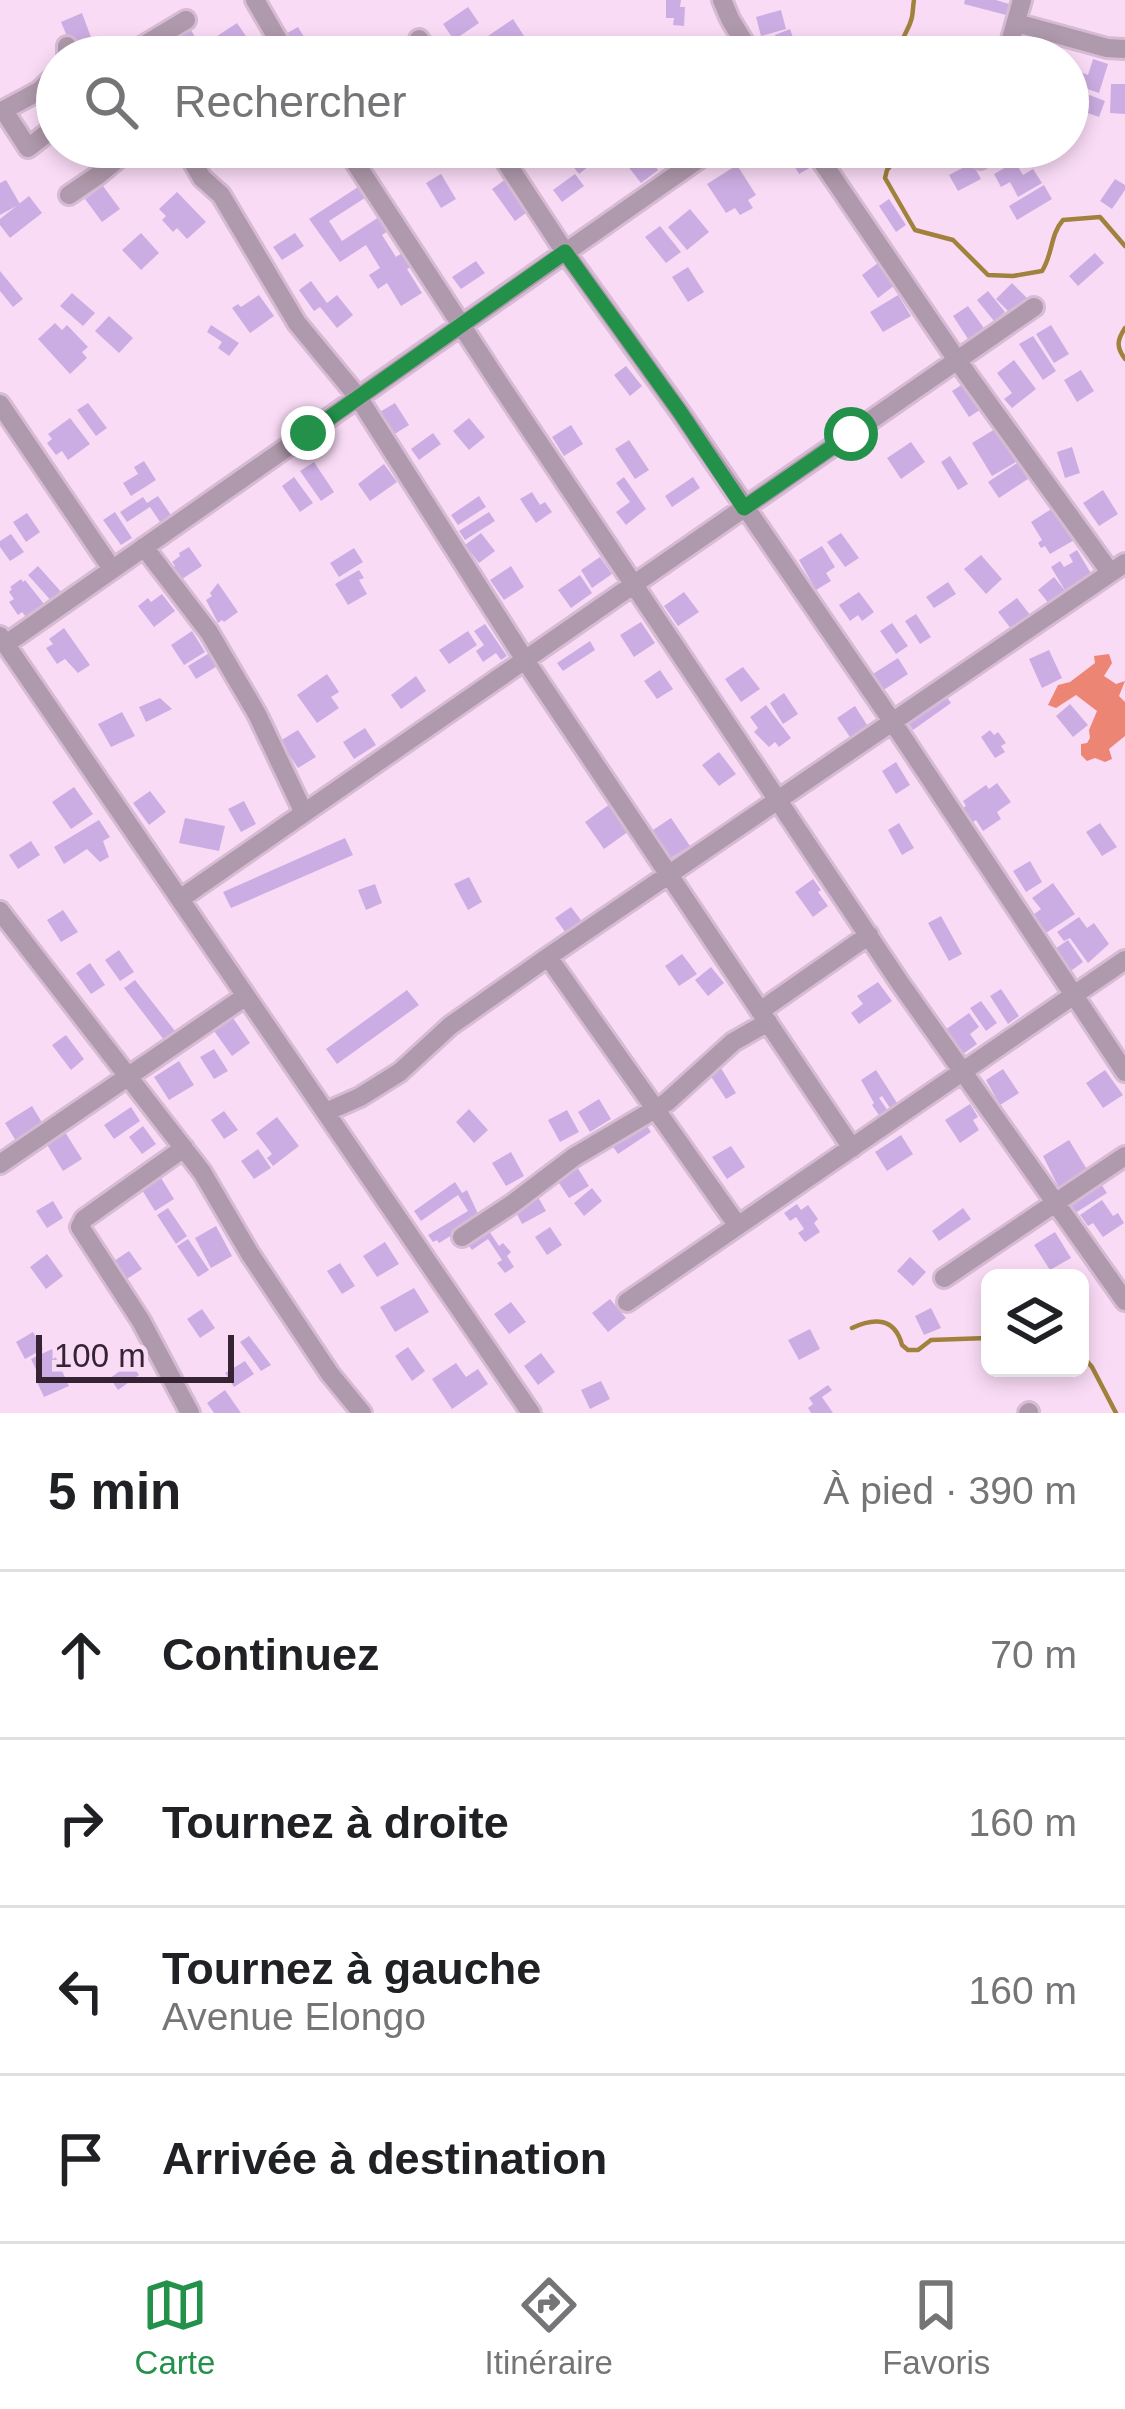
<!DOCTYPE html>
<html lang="fr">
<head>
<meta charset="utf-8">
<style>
	body { margin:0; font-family:Arial,sans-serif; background:#f6f6f6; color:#202124 }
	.controls { position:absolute; right:36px; bottom:36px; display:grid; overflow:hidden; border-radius:18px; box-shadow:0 6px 18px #0003 }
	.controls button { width:108px; height:108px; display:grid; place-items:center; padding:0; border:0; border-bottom:3px solid #e0e0e0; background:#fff; color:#202124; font:60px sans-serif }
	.scale { position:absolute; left:36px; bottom:30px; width:198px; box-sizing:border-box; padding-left:12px; border:6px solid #362334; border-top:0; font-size:33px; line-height:42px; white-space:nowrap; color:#362334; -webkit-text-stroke:9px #fadbf6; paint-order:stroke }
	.stop { position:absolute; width:36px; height:36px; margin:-27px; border:9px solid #24914a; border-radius:50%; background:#fff }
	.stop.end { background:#24914a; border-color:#fff; box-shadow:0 3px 12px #0008 }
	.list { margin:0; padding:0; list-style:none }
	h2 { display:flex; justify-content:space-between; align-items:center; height:156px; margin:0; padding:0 48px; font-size:51px }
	h2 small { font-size:39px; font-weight:400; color:#757577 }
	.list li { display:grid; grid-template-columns:78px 1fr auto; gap:36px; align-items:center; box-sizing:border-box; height:168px; padding:0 48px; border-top:3px solid #e0e0e0 }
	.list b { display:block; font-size:45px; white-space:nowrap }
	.list p { margin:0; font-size:39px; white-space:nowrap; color:#757577 }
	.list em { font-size:39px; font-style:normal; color:#757577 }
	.icon { flex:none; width:66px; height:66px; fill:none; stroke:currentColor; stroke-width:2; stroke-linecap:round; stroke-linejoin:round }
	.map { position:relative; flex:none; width:1125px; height:1413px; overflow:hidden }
	.search { position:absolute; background:#fff; box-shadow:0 6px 18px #0003; left:36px; right:36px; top:36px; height:132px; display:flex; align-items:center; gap:30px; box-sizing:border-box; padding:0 42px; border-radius:66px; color:#757577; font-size:45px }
	.sheet { height:828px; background:#fff }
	nav { display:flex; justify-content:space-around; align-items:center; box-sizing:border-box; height:168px; border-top:3px solid #e0e0e0; background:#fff; font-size:33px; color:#757577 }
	nav a { display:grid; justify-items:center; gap:6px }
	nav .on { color:#24914a }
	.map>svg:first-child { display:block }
	.forest { fill:#ed8574 }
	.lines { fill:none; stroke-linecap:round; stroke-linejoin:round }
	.stream { stroke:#a1823c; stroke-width:4.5 }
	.building { fill:#ccade3 }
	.minor-casing { stroke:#d7bad3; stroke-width:24 }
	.minor { stroke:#af99ac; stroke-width:18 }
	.route { stroke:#24914a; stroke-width:15 }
</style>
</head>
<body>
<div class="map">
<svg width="1125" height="1413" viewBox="0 0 1125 1413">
	<rect width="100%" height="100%" fill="#fadbf6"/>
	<!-- forest -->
	<path class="forest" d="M1109,654L1112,663L1104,676L1116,684L1125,681L1119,696L1125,702V736L1109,749L1112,759L1105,762L1095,758L1087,761L1081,755V744L1087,743L1090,738L1089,730L1097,711L1076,695L1056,708L1048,705L1058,685L1070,682L1095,663L1094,656Z"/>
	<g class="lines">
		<!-- stream -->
		<path class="stream" d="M905,57C897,37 908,35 912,17C913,11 913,6 914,0
			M906,147L887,170L885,178L915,230L953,240L988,275L1013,276L1042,271C1053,254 1050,235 1063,220L1100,217L1125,246
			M1125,328C1117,340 1116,347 1125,359
			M852,1328C875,1317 895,1318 902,1345L908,1350H918L931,1340L987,1338L990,1336
			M1080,1353L1092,1367L1116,1413"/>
	</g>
	<!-- building -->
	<path class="building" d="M666,0H681L680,7H685L684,26L673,25L674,18H666Z
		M965,0H996L1009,4L1006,15L964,4Z
		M468,7L479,23L454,40L443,24Z
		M781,10L786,29L761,36L756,17Z
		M82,13L92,40L72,48L61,22Z
		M513,19L524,36L499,52L488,36Z
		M237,23L250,42L232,55L230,53L217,57L208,42Z
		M187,24L201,46L183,56L170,34Z
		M298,27L312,50L300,57H294L282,36Z
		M790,29L798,51L783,56L775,35Z
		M1093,59L1108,64L1099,93L1076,85L1080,72L1088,75Z
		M1111,84H1125V114L1110,113Z
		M1074,89L1105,101L1099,117L1068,106Z
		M566,147H574L589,166L579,174L561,151Z
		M640,147L658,170L641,183L623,160Z
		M783,147H809L818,163L799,174Z
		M1015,162L1023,175L1033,169L1042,183L1018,197L1010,182L1001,187L994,174Z
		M972,163L981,179L958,191L949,175Z
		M737,165L756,195L748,200L753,208L740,215L735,208L726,213L707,184Z
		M441,174L456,199L441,208L426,183Z
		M575,174L584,186L562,202L553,190Z
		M506,179L530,210L515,221L492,189Z
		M1115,179L1125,185V190L1112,209L1100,201Z
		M6,180L20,204L0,215V183Z
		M361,185L368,196L329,221L342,241L379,217L388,231L382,235L396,257L402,253L411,267L407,269L422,293L401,306L387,283L378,289L369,275L380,268L366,245L340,262L309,219Z
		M1044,185L1052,199L1017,220L1009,206Z
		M103,186L120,209L102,222L85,199Z
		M177,192L206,222L187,239L177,228L173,232L162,220L166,216L159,209Z
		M29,196L42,213L10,238L0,225V219Z
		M889,199L906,225L896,232L879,206Z
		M690,209L709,232L687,250L668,227Z
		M660,226L681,252L666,263L645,237Z
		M141,233L159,253L141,270L122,250Z
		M295,233L304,246L282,260L273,247Z
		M1095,253L1104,263L1078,286L1069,276Z
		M476,261L485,273L461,289L452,277Z
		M878,263L895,285L878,298L862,275Z
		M688,267L704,292L688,302L672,277Z
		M0,271L23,299L13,307L0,291Z
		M311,281L327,303L337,295L353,315L337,328L320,307L314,311L299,290Z
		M1012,283L1031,302L1015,318L996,299Z
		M988,291L1005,312L994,321L977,300Z
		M72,293L95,313L83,326L60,306Z
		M259,295L274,316L250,333L232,308L238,304L241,307Z
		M898,295L911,316L883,332L870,312Z
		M968,306L986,331L970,342L953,316Z
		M109,316L133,338L119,353L95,331Z
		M55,323L62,330L67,325L88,347L82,352L87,358L70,374L38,339Z
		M211,325L239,343L229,356L218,348L222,342L207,332Z
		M1051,325L1069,354L1054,363L1036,334Z
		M1033,336L1056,371L1043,380L1019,344Z
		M1014,360L1036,389L1012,408L1004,399L1012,393L997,373Z
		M626,366L642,386L630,396L614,375Z
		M1081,370L1094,391L1077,402L1064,380Z
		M966,382L983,408L969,417L952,391Z
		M88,403L107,428L96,436L77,410Z
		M395,403L409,425L393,435L378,413Z
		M70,418L90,444L68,460L62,451L56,455L47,443L52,439L48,434Z
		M469,418L485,437L469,450L453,431Z
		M571,425L583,444L564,456L552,437Z
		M995,429L1016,462L992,476L972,443Z
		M433,433L441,444L419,460L411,449Z
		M629,440L649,470L635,479L615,449Z
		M911,442L925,462L901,479L887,458Z
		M1072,447L1080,473L1065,478L1057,452Z
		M950,456L968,484L958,490L941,462Z
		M144,461L156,480L131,496L123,483L138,474L134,467Z
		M314,462L334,492L321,501L300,471Z
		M1017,463L1028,479L999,498L988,482Z
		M384,464L397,482L370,501L358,484Z
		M294,477L313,503L300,512L282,486Z
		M624,477L646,509L626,525L616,512L630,502L616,483Z
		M693,477L700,488L672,507L665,496Z
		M1103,490L1118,514L1099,526L1083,503Z
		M532,492L540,505L545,502L552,512L536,523L520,499Z
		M158,496L173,518L162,525L150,507L127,522L120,512L143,497L147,503Z
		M479,496L486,507L458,525L451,515Z
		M1056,506L1076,539L1050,554L1045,546L1041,548L1038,543L1042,540L1031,522Z
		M115,512L132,538L121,545L103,520Z
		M489,512L495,521L465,540L459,531Z
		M27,513L40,532L26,542L13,522Z
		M481,533L495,551L479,563L465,545Z
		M841,533L859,558L845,567L827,542Z
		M11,534L24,552L10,561L0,547V541Z
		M822,546L835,567L826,573L831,581L816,590L799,560Z
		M189,547L202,566L176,583L168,571L175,566L172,562L180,556L179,553Z
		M354,548L363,562L339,577L330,563Z
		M1077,550L1092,575L1066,592L1051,567L1060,561L1064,567L1073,562L1069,555Z
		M981,555L1002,579L986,594L964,569Z
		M600,557L612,574L592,588L581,570Z
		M38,566L64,595L54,604L28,575Z
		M511,566L524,587L504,600L490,580Z
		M359,570L364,578L359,580L367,594L348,605L335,584Z
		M580,575L592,593L571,608L558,590Z
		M1054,577L1066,592L1050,605L1038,590Z
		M21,579L23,582L25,580L44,604L26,617L22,612L18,615L9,602L14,599L9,592L12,589L10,587Z
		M948,582L956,594L934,608L926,597Z
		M218,583L238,612L224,622L222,620L218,623L206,600L212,596L210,593Z
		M684,592L699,612L678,626L664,606Z
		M859,592L874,612L862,621L858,615L850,621L839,605Z
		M162,594L175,611L154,627L138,606L148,598L151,602Z
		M1017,598L1031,616L1012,630L998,612Z
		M916,614L931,637L920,644L905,621Z
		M641,622L655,643L634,657L620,635Z
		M892,623L908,646L896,654L880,631Z
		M485,624L507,656L501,660L496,653L483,662L476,651L484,645L474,631Z
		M64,628L90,665L78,673L65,659L57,664L46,648L53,644L49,639Z
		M192,631L205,652L184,665L171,645Z
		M468,631L477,645L449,664L439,650Z
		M590,641L595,650L563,671L557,663Z
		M1049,650L1062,678L1042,688L1029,659Z
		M211,652L219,665L196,679L188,666Z
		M898,658L908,674L876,695L865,679Z
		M743,667L760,689L741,702L725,679Z
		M660,670L673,689L657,699L644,681Z
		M327,674L339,692L331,697L339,708L317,723L297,695Z
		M416,676L426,691L401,709L391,695Z
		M942,690L951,703L913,730L904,717Z
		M784,693L798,714L783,724L770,703Z
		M160,698L172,709L146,722L139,707Z
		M1070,704L1088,725L1073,737L1056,716Z
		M766,705L791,738L779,747L775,742L769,747L754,732L758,728L750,717Z
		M855,706L869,728L852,740L837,718Z
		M122,712L135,736L111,747L98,724Z
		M365,728L376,745L354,759L343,742Z
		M298,730L316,757L298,768L280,741Z
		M990,730L994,735L998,732L1006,743L1001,746L1005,752L995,758L981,737Z
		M719,752L736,774L719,786L702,765Z
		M896,762L910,785L896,794L882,771Z
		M997,783L1011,802L997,812L1001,819L983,831L976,820L970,824L960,810L966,806L963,801L986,785L989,789Z
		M74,787L93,814L71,829L52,802Z
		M150,791L166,812L149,825L133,803Z
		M244,801L256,824L241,832L228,809Z
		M610,804L629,831L604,849L585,822Z
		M185,818L225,826L219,851L179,843Z
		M671,818L690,846L671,858L660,841L657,843L650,832Z
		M99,820L110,837L103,841L109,857L100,862L87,849L64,864L54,847Z
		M899,823L914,848L902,855L888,830Z
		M1100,823L1117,847L1102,856L1086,832Z
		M345,838L353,855L231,908L223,892Z
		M31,841L40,855L18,869L9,855Z
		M1030,861L1042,882L1026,892L1013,871Z
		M469,877L482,902L468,910L454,884Z
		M813,879L821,890L818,892L828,906L813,917L795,892Z
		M1053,883L1075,914L1046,933L1033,915L1041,909L1032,898Z
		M375,884L382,903L366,910L358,890Z
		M571,907L587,928L571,940L555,918Z
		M63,910L78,932L61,942L47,920Z
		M941,916L962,954L949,961L928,923Z
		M1079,917L1087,928L1094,923L1109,944L1088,963L1070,938L1064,941L1057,932Z
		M1068,940L1083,962L1068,973L1052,951Z
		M119,950L134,972L120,981L105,960Z
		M682,954L697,974L679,986L665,966Z
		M90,963L105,985L91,994L76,973Z
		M711,967L724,983L708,996L695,980Z
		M135,980L175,1031L164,1040L124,988Z
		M878,982L892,1001L859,1024L851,1013L863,1004L857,996Z
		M1001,989L1019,1016L1008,1024L990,996Z
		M407,990L419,1005L337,1064L326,1049Z
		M981,1001L997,1023L986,1031L970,1008Z
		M969,1013L979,1027L970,1034L977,1044L963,1054L945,1030Z
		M233,1018L250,1043L232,1056L214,1031Z
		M66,1035L84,1059L71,1070L52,1045Z
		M214,1049L228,1071L214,1079L200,1057Z
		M179,1061L194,1085L169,1100L154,1077Z
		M721,1068L736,1093L726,1099L710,1075Z
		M1003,1069L1019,1093L1000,1105L986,1080Z
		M876,1070L899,1106L892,1111L882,1096L879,1098L893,1118L885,1124L872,1105L874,1103L861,1080Z
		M1105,1070L1123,1095L1103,1108L1086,1083Z
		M599,1099L611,1119L590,1132L578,1112Z
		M970,1104L978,1117L973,1120L979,1130L960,1143L945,1120Z
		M32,1106L43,1124L16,1141L5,1123Z
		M131,1107L140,1121L114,1139L104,1125Z
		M469,1109L488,1130L474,1143L456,1122Z
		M567,1110L579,1132L560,1142L548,1120Z
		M224,1111L238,1130L224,1139L211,1120Z
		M277,1117L299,1146L273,1166L267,1158L272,1154L256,1133Z
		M644,1121L651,1132L618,1154L611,1144Z
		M143,1126L156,1144L142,1154L129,1137Z
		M65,1132L82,1159L63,1171L46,1143Z
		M901,1135L913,1154L887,1171L875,1152Z
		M1069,1140L1091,1176L1062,1194L1043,1156Z
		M731,1146L745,1167L727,1179L712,1157Z
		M258,1149L271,1168L254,1179L241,1161Z
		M511,1152L524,1176L506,1186L492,1163Z
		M577,1167L589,1186L569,1198L557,1180Z
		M161,1178L174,1199L155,1211L142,1190Z
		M455,1182L462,1193L467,1190L480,1218L439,1243L437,1240L433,1242L428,1235L468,1211L458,1195L421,1221L414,1211Z
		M1101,1184L1107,1193L1072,1215L1066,1207Z
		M592,1188L602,1201L584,1216L574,1203Z
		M538,1197L546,1211L522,1224L515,1210Z
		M1102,1200L1113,1216L1118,1213L1124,1223L1103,1237L1093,1223L1088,1226L1080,1215Z
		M53,1201L63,1218L47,1228L36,1211Z
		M797,1204L801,1210L808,1205L818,1219L814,1223L820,1232L805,1242L798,1233L804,1229L796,1217L790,1221L784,1213Z
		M168,1208L187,1236L176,1244L157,1215Z
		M963,1208L971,1219L939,1241L932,1231Z
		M216,1226L232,1256L211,1268L195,1238Z
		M550,1227L562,1245L547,1255L535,1237Z
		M487,1228L499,1246L503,1243L511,1252L507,1256L514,1267L505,1273L497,1263L502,1260L488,1239L472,1250L466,1242Z
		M1055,1232L1071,1258L1050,1270L1034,1245Z
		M188,1239L209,1270L198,1277L177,1246Z
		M385,1242L399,1264L377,1277L363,1256Z
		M129,1251L142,1269L124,1281L111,1263Z
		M47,1254L63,1276L46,1289L30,1267Z
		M910,1257L926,1272L913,1286L897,1271Z
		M340,1263L355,1286L342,1294L327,1271Z
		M414,1288L429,1312L395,1332L380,1307Z
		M610,1299L626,1318L608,1332L592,1313Z
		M511,1302L526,1322L509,1334L494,1314Z
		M931,1308L941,1328L924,1335L915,1316Z
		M202,1309L215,1328L200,1338L187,1319Z
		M810,1329L820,1349L799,1360L788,1340Z
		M33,1332L43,1349L25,1359L16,1342Z
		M249,1336L271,1365L261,1371L240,1342Z
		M408,1347L425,1371L412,1381L395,1356Z
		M52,1349L69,1386L44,1397L36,1380L40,1378L31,1359Z
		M541,1353L555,1372L538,1385L524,1366Z
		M245,1361L254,1374L234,1387L225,1373Z
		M131,1363L139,1375L118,1390L110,1378Z
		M456,1363L466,1377L478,1369L488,1384L452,1409L432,1379Z
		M601,1381L610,1399L590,1409L581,1390Z
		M828,1385L832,1390L822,1397L833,1413H811L808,1408L813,1404L809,1398Z
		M225,1390L241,1413H214L207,1403Z"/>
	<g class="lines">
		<defs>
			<path id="minor" d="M255,0L288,57
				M722,0L730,19L753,57
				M1016,23L1107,48L1125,49
				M419,39L433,57
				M67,46V57
				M130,57L131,53L186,20
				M1006,57L1022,0
				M4,111L28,148L56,126
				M0,112L39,91L57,74
				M184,147L202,178L221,195L297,323L358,397L525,660L852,1148
				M345,147L499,383L900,983L1125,1301
				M496,147L565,252L680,412L892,721L1125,1072
				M812,147L957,360L1110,572
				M979,147L980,159
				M69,195L97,176L132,147
				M0,404L112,569
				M144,547L209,632L257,714L304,813
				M0,636L531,1413
				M6,644L716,147
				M180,899L1034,307
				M0,911L202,1172L250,1254L330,1374L362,1413
				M548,957L738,1226
				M760,1011L869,935
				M326,1112L360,1097L400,1072L450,1026L548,957L1125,563
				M184,1148L84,1219L80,1227L141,1321L190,1413
				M0,1164L246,996
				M462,1237L512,1204L574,1157L667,1102L733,1042L768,1022
				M944,1278L1125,1156
				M627,1302L1125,960
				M1028,1413L1029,1412"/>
		</defs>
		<!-- minor casing -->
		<use href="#minor" class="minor-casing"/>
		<!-- minor -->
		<use href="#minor" class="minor"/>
	</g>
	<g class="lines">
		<!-- route -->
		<path class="route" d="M308,433L565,252L680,412L744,508L851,434"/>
	</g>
</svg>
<div class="controls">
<button><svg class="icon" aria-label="layers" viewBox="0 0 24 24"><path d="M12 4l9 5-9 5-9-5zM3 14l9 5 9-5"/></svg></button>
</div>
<div class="scale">100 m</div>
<div class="stop" style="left:851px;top:434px"></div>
<div class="stop end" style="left:308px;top:433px"></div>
<div class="search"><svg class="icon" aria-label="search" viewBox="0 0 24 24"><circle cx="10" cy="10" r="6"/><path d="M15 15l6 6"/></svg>Rechercher</div>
</div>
<section class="sheet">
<h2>5 min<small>À pied · 390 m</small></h2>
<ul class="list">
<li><svg class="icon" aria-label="ahead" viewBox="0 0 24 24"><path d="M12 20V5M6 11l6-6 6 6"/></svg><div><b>Continuez</b></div><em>70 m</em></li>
<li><svg class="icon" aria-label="right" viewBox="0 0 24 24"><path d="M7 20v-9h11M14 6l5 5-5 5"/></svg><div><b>Tournez à droite</b></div><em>160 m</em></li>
<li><svg class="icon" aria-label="left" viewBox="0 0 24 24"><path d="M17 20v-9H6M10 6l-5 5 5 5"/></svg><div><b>Tournez à gauche</b><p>Avenue Elongo</p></div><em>160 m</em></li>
<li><svg class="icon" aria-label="arrive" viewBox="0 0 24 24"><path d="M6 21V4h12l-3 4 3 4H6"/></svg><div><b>Arrivée à destination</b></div></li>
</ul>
</section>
<nav>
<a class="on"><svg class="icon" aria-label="map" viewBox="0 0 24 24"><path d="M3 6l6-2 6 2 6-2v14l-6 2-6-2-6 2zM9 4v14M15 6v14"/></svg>Carte</a>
<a><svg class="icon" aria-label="directions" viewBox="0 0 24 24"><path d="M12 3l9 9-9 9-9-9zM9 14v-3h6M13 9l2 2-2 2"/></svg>Itinéraire</a>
<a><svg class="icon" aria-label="saved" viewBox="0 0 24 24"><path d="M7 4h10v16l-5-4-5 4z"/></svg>Favoris</a>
</nav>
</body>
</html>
